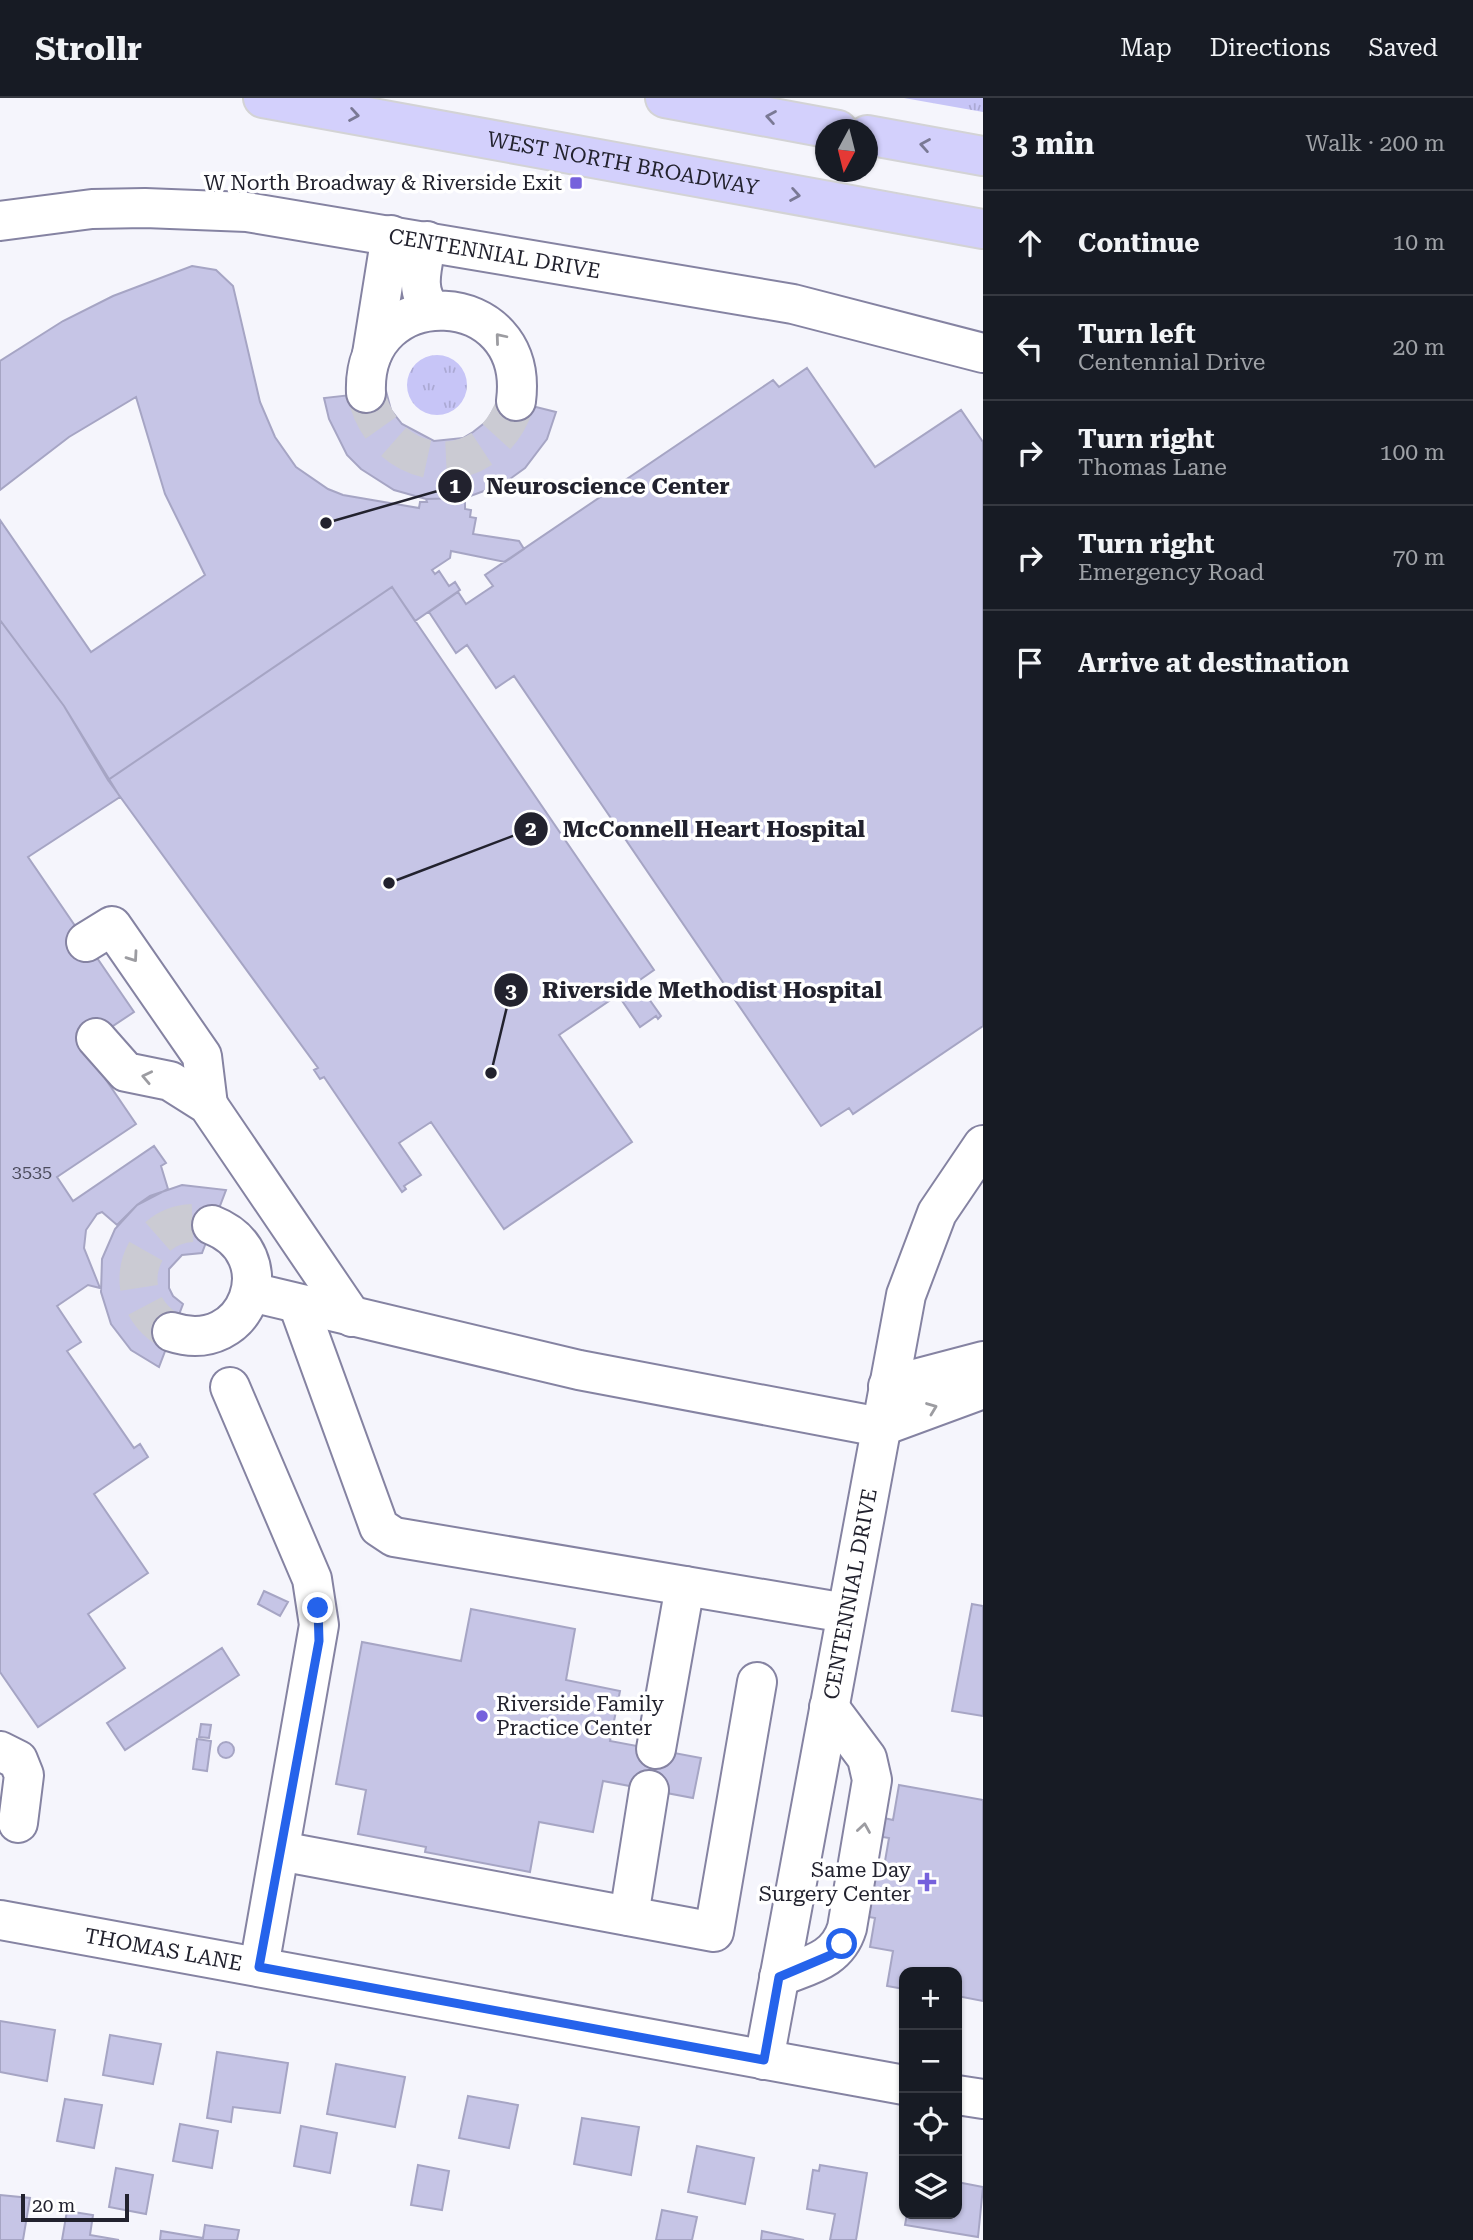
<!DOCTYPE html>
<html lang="en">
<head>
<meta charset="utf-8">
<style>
	body { margin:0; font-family:"Roboto Serif",serif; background:#20242c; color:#f1f3f6 }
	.controls { position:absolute; right:21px; bottom:21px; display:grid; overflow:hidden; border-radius:14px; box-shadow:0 2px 5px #0004 }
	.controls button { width:63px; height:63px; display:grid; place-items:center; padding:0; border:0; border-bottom:2px solid #363941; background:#171b24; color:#f1f3f6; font:35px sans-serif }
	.compass { position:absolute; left:815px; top:21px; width:63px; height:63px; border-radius:50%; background:#171b24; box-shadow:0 2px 5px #0004; rotate:187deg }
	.scale { position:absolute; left:21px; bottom:18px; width:108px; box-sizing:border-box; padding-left:7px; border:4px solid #22222e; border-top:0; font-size:19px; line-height:24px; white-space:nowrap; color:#22222e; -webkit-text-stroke:5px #fff; paint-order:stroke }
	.stop { position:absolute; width:21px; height:21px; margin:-16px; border:5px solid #2563eb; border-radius:50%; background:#fff }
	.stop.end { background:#2563eb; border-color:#fff; box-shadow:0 2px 7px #0008 }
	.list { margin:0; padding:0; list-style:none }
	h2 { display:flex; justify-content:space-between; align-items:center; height:91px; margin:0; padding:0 28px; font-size:30px }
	h2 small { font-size:23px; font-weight:400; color:#9ea1a6 }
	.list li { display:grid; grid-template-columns:46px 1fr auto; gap:21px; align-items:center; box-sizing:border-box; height:105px; padding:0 28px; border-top:2px solid #363941 }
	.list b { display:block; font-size:26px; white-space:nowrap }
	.list p { margin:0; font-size:23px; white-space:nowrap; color:#9ea1a6 }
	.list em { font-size:23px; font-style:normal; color:#9ea1a6 }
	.icon { flex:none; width:38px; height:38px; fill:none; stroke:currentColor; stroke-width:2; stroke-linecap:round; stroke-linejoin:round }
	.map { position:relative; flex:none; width:983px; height:2142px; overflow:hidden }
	header { display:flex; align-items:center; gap:42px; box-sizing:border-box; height:98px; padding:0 35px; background:#171b24; border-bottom:2px solid #363941 }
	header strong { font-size:33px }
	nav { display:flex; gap:38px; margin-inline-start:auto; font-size:24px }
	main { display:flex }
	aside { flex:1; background:#171b24 }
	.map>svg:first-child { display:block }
	.grass { fill:url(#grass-tufts) }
	.building { fill:#c6c5e6; stroke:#a6a5c4; stroke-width:2 }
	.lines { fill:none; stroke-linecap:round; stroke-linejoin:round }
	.minor-tunnel { stroke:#cbcbd3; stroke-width:38; stroke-dasharray:38 19; stroke-linecap:butt }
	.minor-casing { stroke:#8583a2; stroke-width:42 }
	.major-casing { stroke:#d3d3d5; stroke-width:42 }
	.minor { stroke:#fff; stroke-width:38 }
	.major { stroke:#d3d0fc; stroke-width:38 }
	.oneway { stroke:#7a7995 }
	.oneway2 { stroke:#9c9ca1 }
	.route { stroke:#2563eb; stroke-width:9 }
	.poi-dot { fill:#7561dc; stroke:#fff; stroke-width:2.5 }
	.labels { text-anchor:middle; stroke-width:7; stroke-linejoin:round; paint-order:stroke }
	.number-label { font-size:18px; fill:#4b4b5c }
	.street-label { font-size:21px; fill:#22222e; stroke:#fff }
	.poi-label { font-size:21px; fill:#22222e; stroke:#fff; text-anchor:end }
	.leader { fill:none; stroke:#22222e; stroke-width:2.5 }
	.callout-dot { fill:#22222e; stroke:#fff; stroke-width:2.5 }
	.mark-label { font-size:21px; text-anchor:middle; font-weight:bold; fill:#fff }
	.callout-label { font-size:23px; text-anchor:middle; font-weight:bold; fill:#22222e; stroke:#fff; stroke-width:7; stroke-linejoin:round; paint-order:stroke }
</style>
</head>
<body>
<header>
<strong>Strollr</strong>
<nav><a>Map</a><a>Directions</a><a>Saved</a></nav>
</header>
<main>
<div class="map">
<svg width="983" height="2142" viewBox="0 0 983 2142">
	<defs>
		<pattern id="grass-tufts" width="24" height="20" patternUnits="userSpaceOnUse" patternTransform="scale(1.75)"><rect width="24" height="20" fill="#c7c5f7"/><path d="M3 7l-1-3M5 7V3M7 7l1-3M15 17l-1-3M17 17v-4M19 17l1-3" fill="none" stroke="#aba9d4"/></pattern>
	</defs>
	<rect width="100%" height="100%" fill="#f5f5fc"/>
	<!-- grass -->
	<path class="grass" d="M904,0H983V14Z
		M407 287a30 30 0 1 1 60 0a30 30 0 1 1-60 0Z"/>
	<!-- building -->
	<path class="building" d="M192,168L216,172L233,188L260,304L275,339L296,369L328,391L343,397L419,410L420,404H427L426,401L465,400V411L471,412L470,419L476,420L473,436L519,443L524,451L505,464L451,453L450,460L432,472L435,476L439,473L449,488L455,484L460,492L415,523L392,489L108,682L64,608L0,522V422L91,554L205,477L165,396L136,299L69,339L0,392V263L63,223L113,198Z
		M807,270L875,369L961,312L983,344V928L853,1016L849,1010L821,1028L514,578L496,590L467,547L456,555L429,514L458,494L466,506L493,488L485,477L773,282L779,289Z
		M386,293L391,312L402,326L434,343L463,340L473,334L487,323L500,300L556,314L547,341L525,370L503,386L465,400L426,401L394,392L361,371L347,357L329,321L324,300Z
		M392,489L654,872L637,884L661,918L658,921L656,918L640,929L618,897L559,937L632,1044L504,1131L431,1024L399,1045L421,1077L404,1088L406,1091L402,1094L324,979L320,981L314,972L318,970L108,682Z
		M0,522L64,608L120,699L28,759L134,914L83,948L136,1026L57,1079L73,1103L154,1048L166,1065L161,1068L168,1091L137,1107L117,1127L102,1114L97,1116L86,1132L84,1150L100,1190L88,1187L57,1208L81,1244L67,1253L134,1350L140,1346L148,1359L94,1396L148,1475L88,1516L125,1570L38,1629L0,1574Z
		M182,1087L226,1092L202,1155L182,1157L169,1171V1190L173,1198L183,1206L159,1269L131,1252L111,1226L101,1194L102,1161L115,1131L137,1107L150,1098Z
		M264,1493L288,1504L280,1518L258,1506Z
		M972,1506L983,1508V1618L952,1613Z
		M471,1511L575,1531L566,1582L620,1593L610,1643L701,1660L693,1700L603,1683L593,1734L539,1724L530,1774L425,1754L426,1749L358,1736L366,1692L336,1686L362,1544L461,1563Z
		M222,1550L239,1577L125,1652L107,1625Z
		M201,1626L211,1627L209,1640L199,1639Z
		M197,1641L211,1643L207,1673L193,1671Z
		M218 1652a8 8 0 1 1 16 0a8 8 0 1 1-16 0Z
		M899,1687L983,1702V1903L957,1898V1874H904V1891L887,1888L893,1853L870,1849L875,1820L857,1817L873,1768L884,1769L889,1740L871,1737L875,1718L893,1722Z
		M0,1923L55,1932L47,1983L0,1974Z
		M110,1937L161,1946L153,1986L103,1977Z
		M217,1954L288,1965L280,2015L233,2009L231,2024L207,2020Z
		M336,1966L405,1979L395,2029L327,2016Z
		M468,1998L518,2007L509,2050L459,2040Z
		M65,2001L102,2007L94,2050L57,2043Z
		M582,2020L639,2029L631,2077L574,2066Z
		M180,2026L218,2033L212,2070L173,2063Z
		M301,2028L337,2035L330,2075L294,2068Z
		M697,2048L754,2060L745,2106L688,2094Z
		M418,2067L449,2073L442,2112L411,2107Z
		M820,2067L867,2075L856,2142H830L835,2116L807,2111L813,2072L819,2073Z
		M116,2070L153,2077L146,2116L109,2109Z
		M957,2084L983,2089L978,2139L905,2127L907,2116H957Z
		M0,2097L30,2100L23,2142H0Z
		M662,2112L697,2119L692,2142H656Z
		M67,2113L93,2117L90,2137L119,2142H62Z
		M205,2127L239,2132L237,2142H160L161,2133L203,2140Z
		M762,2133L804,2142H761Z"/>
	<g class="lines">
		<!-- minor-tunnel -->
		<path class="minor-tunnel" d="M366,295C385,380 490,387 516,303
			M172,1234C109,1200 142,1110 212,1127"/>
		<defs>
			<g id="minor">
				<path id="s1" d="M0,123L92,111L145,110L247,114L793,206L983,255"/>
				<path d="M427,143C423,167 413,193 432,212"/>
				<path d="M372,256L391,137"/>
				<path d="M366,295C361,181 531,187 516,303"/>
				<path d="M86,844L112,828L202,958L208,1007"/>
				<path d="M96,940L126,974L170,983L208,1007L352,1219"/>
				<path d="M251,1194L579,1272L880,1329L983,1291"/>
				<path d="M298,1206L379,1429L394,1439L846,1515"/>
				<path d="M172,1234C248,1259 286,1156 212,1127"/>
				<path d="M888,1288L983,1263"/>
				<path d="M230,1289L312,1481L319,1527L259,1869"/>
				<path d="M656,1651L685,1488"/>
				<path d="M0,1653L18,1662L24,1677L18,1725"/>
				<path d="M280,1753L714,1834L757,1584"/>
				<path d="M629,1818L649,1692"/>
				<path id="s2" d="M0,1822L904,1987"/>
				<path d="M779,1879C808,1867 837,1863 847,1830L872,1682L867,1660L829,1609"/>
				<path id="s3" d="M764,1962L906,1197L937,1115L983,1047"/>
				<path d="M957,1997L983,2001"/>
			</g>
			<g id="major">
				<path id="s4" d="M263,0L983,131"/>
				<path d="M665,0L838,32"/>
				<path d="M867,37L983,58"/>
			</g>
		</defs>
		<!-- minor casing -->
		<use href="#minor" class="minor-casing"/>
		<!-- major casing -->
		<use href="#major" class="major-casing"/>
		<!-- minor -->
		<use href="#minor" class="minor"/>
		<!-- major -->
		<use href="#major" class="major"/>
	</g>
	<!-- one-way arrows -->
	<defs><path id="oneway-chevron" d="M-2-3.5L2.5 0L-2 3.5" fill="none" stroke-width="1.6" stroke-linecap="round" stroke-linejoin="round" transform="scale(1.75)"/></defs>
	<g class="oneway">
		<use href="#oneway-chevron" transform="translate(354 17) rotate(10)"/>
		<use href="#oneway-chevron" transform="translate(771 19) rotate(-170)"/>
		<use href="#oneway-chevron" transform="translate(925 47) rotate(-170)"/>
		<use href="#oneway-chevron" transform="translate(795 97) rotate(10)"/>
	</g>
	<g class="oneway2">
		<use href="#oneway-chevron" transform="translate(500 240) rotate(-130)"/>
		<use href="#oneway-chevron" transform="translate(133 859) rotate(55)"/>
		<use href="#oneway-chevron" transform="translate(147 979) rotate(-168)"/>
		<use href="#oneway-chevron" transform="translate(932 1310) rotate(-21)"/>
		<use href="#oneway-chevron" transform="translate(864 1730) rotate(-81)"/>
	</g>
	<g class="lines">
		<!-- route -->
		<path class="route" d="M318,1510L319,1543L259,1869L764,1962L779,1879L831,1857L842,1846"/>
	</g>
	<!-- markers -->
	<g class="poi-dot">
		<rect x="569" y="78" width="14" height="14" rx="3.5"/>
		<circle cx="482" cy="1618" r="7"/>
		<path d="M923.5 1773.5h7v7h7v7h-7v7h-7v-7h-7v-7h7z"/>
	</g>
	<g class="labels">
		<!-- number labels -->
		<g class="number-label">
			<text x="32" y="1080">3535</text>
		</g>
		<!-- street labels -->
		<g class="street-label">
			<text dy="7" stroke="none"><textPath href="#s4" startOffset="366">WEST NORTH BROADWAY</textPath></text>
			<text dy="7" stroke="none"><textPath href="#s1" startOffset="499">CENTENNIAL DRIVE</textPath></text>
			<text dy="7" stroke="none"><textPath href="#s3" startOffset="474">CENTENNIAL DRIVE</textPath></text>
			<text dy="7" stroke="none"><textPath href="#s2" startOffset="166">THOMAS LANE</textPath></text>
		</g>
		<!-- poi labels -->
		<g class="poi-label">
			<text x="562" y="92">W North Broadway &amp; Riverside Exit</text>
			<text x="496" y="1613" text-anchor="start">Riverside Family<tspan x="496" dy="24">Practice Center</tspan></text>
			<text x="911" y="1779">Same Day<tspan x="911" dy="24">Surgery Center</tspan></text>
		</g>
	</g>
	<!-- callouts -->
	<path class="leader" d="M326 425L455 388M389 785L531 731M491 975L511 892"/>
	<g class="callout-dot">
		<circle cx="326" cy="425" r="7"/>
		<circle cx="389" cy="785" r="7"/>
		<circle cx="491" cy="975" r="7"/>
		<circle cx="455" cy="388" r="18"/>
		<circle cx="531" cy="731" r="18"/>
		<circle cx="511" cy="892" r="18"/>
	</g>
	<g class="mark-label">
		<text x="455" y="395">1</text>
		<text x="531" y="738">2</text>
		<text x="511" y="900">3</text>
	</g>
	<g class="callout-label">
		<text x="608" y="396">Neuroscience Center</text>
		<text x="714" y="739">McConnell Heart Hospital</text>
		<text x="712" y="900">Riverside Methodist Hospital</text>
	</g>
</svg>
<div class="controls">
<button>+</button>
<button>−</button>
<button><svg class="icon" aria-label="locate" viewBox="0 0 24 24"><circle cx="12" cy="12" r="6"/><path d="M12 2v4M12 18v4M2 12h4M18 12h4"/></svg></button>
<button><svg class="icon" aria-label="layers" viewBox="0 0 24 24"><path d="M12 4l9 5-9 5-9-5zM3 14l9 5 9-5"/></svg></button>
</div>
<svg class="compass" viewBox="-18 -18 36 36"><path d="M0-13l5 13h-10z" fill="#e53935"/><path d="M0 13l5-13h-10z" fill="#9ea1a6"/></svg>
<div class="scale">20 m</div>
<div class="stop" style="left:842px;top:1846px"></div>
<div class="stop end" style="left:318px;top:1510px"></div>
</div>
<aside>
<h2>3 min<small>Walk · 200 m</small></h2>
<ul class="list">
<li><svg class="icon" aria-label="ahead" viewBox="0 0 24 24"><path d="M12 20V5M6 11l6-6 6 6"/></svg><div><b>Continue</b></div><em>10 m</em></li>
<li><svg class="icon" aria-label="left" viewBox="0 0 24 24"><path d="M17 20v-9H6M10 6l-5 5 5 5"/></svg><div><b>Turn left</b><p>Centennial Drive</p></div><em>20 m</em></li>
<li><svg class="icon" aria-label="right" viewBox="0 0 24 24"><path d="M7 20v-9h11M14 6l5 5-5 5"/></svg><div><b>Turn right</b><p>Thomas Lane</p></div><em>100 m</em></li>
<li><svg class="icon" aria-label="right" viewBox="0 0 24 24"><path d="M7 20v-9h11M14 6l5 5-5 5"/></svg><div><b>Turn right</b><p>Emergency Road</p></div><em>70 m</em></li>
<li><svg class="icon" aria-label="arrive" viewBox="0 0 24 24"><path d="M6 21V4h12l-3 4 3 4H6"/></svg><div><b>Arrive at destination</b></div></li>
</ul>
</aside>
</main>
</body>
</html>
